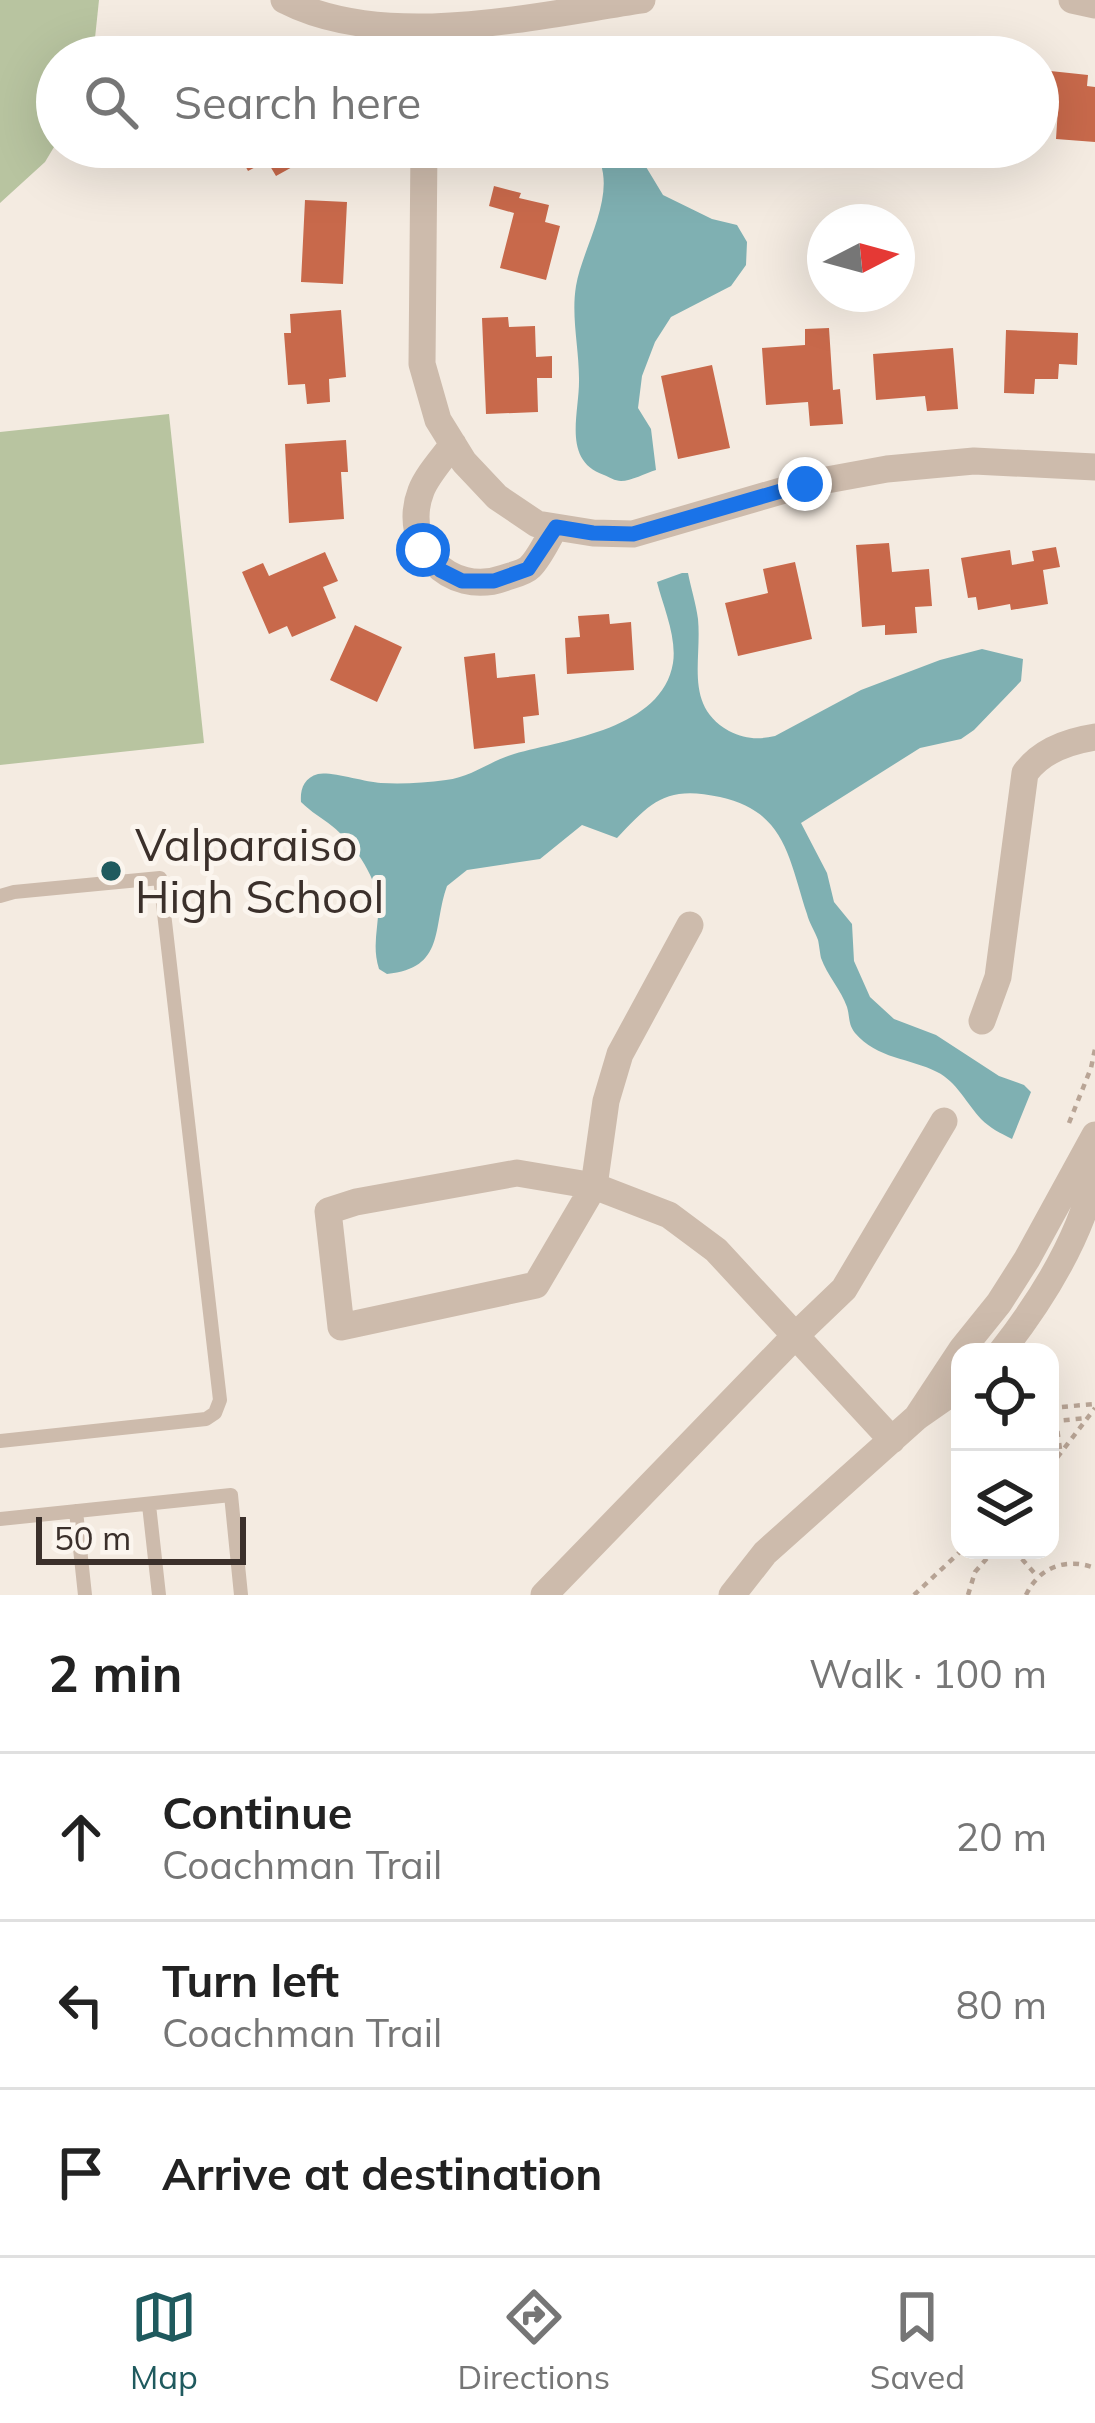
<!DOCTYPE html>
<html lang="en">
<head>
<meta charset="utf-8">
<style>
	body { margin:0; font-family:Mulish,sans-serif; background:#f6f6f6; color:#222 }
	.controls { position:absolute; right:36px; bottom:36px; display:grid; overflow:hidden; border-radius:24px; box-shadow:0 12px 48px #0002 }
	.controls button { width:108px; height:108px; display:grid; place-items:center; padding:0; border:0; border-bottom:3px solid #e0e0e0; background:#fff; color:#222; font:60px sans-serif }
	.compass { position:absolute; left:807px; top:204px; width:108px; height:108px; border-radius:50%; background:#fff; box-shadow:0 12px 48px #0002; rotate:84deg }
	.scale { position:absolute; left:36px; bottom:30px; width:210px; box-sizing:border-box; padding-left:12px; border:6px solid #3b302b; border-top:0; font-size:33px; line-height:42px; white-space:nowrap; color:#3b302b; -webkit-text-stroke:9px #fbf5ee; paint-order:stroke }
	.stop { position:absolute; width:36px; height:36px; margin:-27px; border:9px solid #1a73e8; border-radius:50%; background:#fff }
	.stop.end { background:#1a73e8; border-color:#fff; box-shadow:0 3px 12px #0008 }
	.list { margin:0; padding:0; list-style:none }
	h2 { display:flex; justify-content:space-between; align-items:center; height:156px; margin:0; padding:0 48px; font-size:51px }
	h2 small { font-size:39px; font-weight:400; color:#767676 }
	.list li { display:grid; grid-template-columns:78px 1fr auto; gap:36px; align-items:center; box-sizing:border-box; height:168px; padding:0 48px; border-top:3px solid #e0e0e0 }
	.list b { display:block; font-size:45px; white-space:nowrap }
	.list p { margin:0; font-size:39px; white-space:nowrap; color:#767676 }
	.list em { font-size:39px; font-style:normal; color:#767676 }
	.icon { flex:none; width:66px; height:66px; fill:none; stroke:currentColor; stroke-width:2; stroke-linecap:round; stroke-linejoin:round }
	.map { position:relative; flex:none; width:1095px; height:1595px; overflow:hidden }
	.search { position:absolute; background:#fff; box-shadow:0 12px 48px #0002; left:36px; right:36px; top:36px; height:132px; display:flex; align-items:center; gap:30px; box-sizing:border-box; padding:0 42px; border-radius:66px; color:#767676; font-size:45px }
	.sheet { height:660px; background:#fff }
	nav { display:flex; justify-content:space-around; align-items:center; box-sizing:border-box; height:168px; border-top:3px solid #e0e0e0; background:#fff; font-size:33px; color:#767676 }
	nav a { display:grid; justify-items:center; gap:6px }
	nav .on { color:#1f5a5e }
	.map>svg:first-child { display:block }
	.green { fill:#b8c4a0 }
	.water { fill:#7fb0b2 }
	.building { fill:#c8694b }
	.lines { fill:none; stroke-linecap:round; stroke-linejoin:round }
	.path { stroke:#b9a596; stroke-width:4.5; stroke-dasharray:6 6; stroke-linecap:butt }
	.service { stroke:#cdbbac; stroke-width:14 }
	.minor { stroke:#cdbbac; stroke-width:27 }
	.route { stroke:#1a73e8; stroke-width:15 }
	.poi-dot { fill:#1f5a5e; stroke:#fbf5ee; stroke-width:4.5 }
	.labels { text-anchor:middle; stroke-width:10; stroke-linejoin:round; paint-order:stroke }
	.poi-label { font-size:45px; fill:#3b302b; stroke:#fbf5ee; text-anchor:start }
</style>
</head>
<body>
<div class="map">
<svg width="1095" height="1595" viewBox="0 0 1095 1595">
	<rect width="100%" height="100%" fill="#f4ebe1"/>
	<!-- green -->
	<path class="green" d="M0,0H99L93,57H57V142L45,162L0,203Z
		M169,414L204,743L0,765V432Z"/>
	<!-- water -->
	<path class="water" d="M590,147H634L663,195L712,219L737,225L747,242L746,265L731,286L671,317L655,342L642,376L638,408L651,429L656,470C646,473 631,481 621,481C615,481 609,477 604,475C561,460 580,413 579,378C579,348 571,316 576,286C583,244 625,183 590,147Z
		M682,573H688C691,588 696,604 698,619C702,661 684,706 729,731C745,739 758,740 775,736L861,690L940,660L982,649L1023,659L1021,681L974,730L961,739L920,748L801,823L827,873L834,902L852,924L854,961L870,997L894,1019L936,1035L999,1076L1024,1085L1031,1092L1012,1139C1000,1133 990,1128 981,1119C967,1104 956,1081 937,1072C910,1058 877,1059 855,1033C848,1024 850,1017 847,1007C841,990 827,975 821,958C820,954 819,944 818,940C815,931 809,923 807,914C789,860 786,811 720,797C666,785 651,802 617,838L582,825L540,859L467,870L447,886C432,928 446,968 387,974L379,969C371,944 380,924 378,901C375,874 353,843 332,826C322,818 311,812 301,802C300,789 304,778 318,774C330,771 365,782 381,783C402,784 425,783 446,780C472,777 490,761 514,754C567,739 662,729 673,663C677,637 663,606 657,582Z"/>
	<!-- building -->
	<path class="building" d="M1041,70L1088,75L1087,86L1095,87V142L1056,139L1058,108L1038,107Z
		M235,147H321L323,150L276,176L267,161L248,171Z
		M494,186L521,193L519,198L549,205L545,222L560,226L546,280L500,268L514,213L489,206Z
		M305,200L347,202L343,284L301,282Z
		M341,310L346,377L329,379L330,402L307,404L305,384L288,385L284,333H291L290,314Z
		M508,317L509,327L535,326L536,357L552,356V378H537L538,412L486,414L482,318Z
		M829,328L833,390L840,389L843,424L810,426L808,402L766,405L762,348L805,345V329Z
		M1006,330L1078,333L1077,365L1059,364L1058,379H1035L1034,394L1004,393Z
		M953,348L958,409L927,411L925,396L876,400L873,354Z
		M712,365L730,448L678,459L661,376Z
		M346,440L348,472H341L344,519L289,523L285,444Z
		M889,543L892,572L929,569L932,606L915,607L917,633L885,635V625L862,627L856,545Z
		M1056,547L1060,567L1043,570L1048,604L1011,610L1010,604L978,610L976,597L968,598L961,558L1010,550L1012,565L1034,561L1032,551Z
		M325,552L338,581L323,587L336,618L292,637L287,626L269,634L242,572L263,563L269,576Z
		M795,562L812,639L738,656L725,603L768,593L763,569Z
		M609,614L610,624L631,622L634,670L567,674L565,638L580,637L578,616Z
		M355,625L402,647L377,702L330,680Z
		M495,653L497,678L535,674L539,715L523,717L525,743L474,749L464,657Z"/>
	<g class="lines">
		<!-- path -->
		<path class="path" d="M1069,1123L1091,1068L1095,1049
			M1050,1408L1095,1404
			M1060,1449L1056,1421L1087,1418
			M1050,1467L1095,1408
			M1014,1550L1037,1576
			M914,1595L962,1550
			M968,1595L975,1572L994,1550
			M1026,1595C1039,1567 1066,1557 1095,1568"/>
		<!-- service -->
		<path class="service" d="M0,896L14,892L160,878L220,1400L215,1413L206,1419L0,1441
			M149,1505L159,1595
			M76,1511L85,1595
			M0,1519L231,1495L241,1595"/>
		<!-- minor -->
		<path class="minor" d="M284,0C385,52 533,16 642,0
			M1072,0L1095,5
			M424,147L422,364L438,420L464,462L497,497L537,524L593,533L633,534L805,484L887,469L974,461L1095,467
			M453,444C443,458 427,475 421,491C400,545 449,598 504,578C512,575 524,573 530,567C540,557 548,539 555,527
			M690,925L620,1054L606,1101L594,1186L536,1285L341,1327L328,1211L356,1202L517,1173L594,1186L669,1215L716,1250L892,1440
			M982,1021L998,977L1025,773C1041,751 1069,741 1095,737
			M1001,1352C1041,1301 1081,1237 1095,1173
			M917,1417L962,1349L999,1303L1027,1259L1095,1135
			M544,1595L796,1335L844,1289L944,1121
			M732,1595L765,1553L917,1417L960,1387"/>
	</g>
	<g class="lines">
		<!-- route -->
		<path class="route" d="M423,550L440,570L462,581H494L528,569L556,527L593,533L633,534L805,484"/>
	</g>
	<!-- markers -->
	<circle class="poi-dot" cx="111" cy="871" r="12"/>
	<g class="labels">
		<!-- poi labels -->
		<g class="poi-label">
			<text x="135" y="861">Valparaiso<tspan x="135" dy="52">High School</tspan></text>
		</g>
	</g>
</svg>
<div class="controls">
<button><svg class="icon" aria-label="locate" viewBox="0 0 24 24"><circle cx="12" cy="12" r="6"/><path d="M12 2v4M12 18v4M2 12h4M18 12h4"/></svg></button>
<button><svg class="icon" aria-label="layers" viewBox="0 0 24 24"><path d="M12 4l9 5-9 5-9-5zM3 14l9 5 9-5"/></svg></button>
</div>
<svg class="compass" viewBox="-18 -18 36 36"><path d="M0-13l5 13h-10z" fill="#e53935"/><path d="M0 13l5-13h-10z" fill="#767676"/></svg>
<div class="scale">50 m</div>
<div class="stop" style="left:423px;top:550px"></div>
<div class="stop end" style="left:805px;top:484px"></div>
<div class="search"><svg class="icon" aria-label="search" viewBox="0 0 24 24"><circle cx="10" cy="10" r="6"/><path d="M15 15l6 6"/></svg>Search here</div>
</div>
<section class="sheet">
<h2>2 min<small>Walk · 100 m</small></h2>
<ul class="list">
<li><svg class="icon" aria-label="ahead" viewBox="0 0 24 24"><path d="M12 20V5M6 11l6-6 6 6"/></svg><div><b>Continue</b><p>Coachman Trail</p></div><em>20 m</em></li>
<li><svg class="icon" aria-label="left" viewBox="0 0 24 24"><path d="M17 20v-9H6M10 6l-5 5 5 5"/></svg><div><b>Turn left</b><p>Coachman Trail</p></div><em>80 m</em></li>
<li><svg class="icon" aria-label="arrive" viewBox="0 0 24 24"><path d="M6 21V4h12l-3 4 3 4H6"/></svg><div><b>Arrive at destination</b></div></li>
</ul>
</section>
<nav>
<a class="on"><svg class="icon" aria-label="map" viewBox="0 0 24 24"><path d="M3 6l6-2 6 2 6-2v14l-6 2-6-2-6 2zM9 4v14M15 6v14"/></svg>Map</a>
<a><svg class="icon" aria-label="directions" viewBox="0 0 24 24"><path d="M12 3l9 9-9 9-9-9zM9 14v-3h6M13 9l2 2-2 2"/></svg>Directions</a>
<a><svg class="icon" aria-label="saved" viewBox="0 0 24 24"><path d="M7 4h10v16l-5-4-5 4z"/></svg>Saved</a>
</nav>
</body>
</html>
